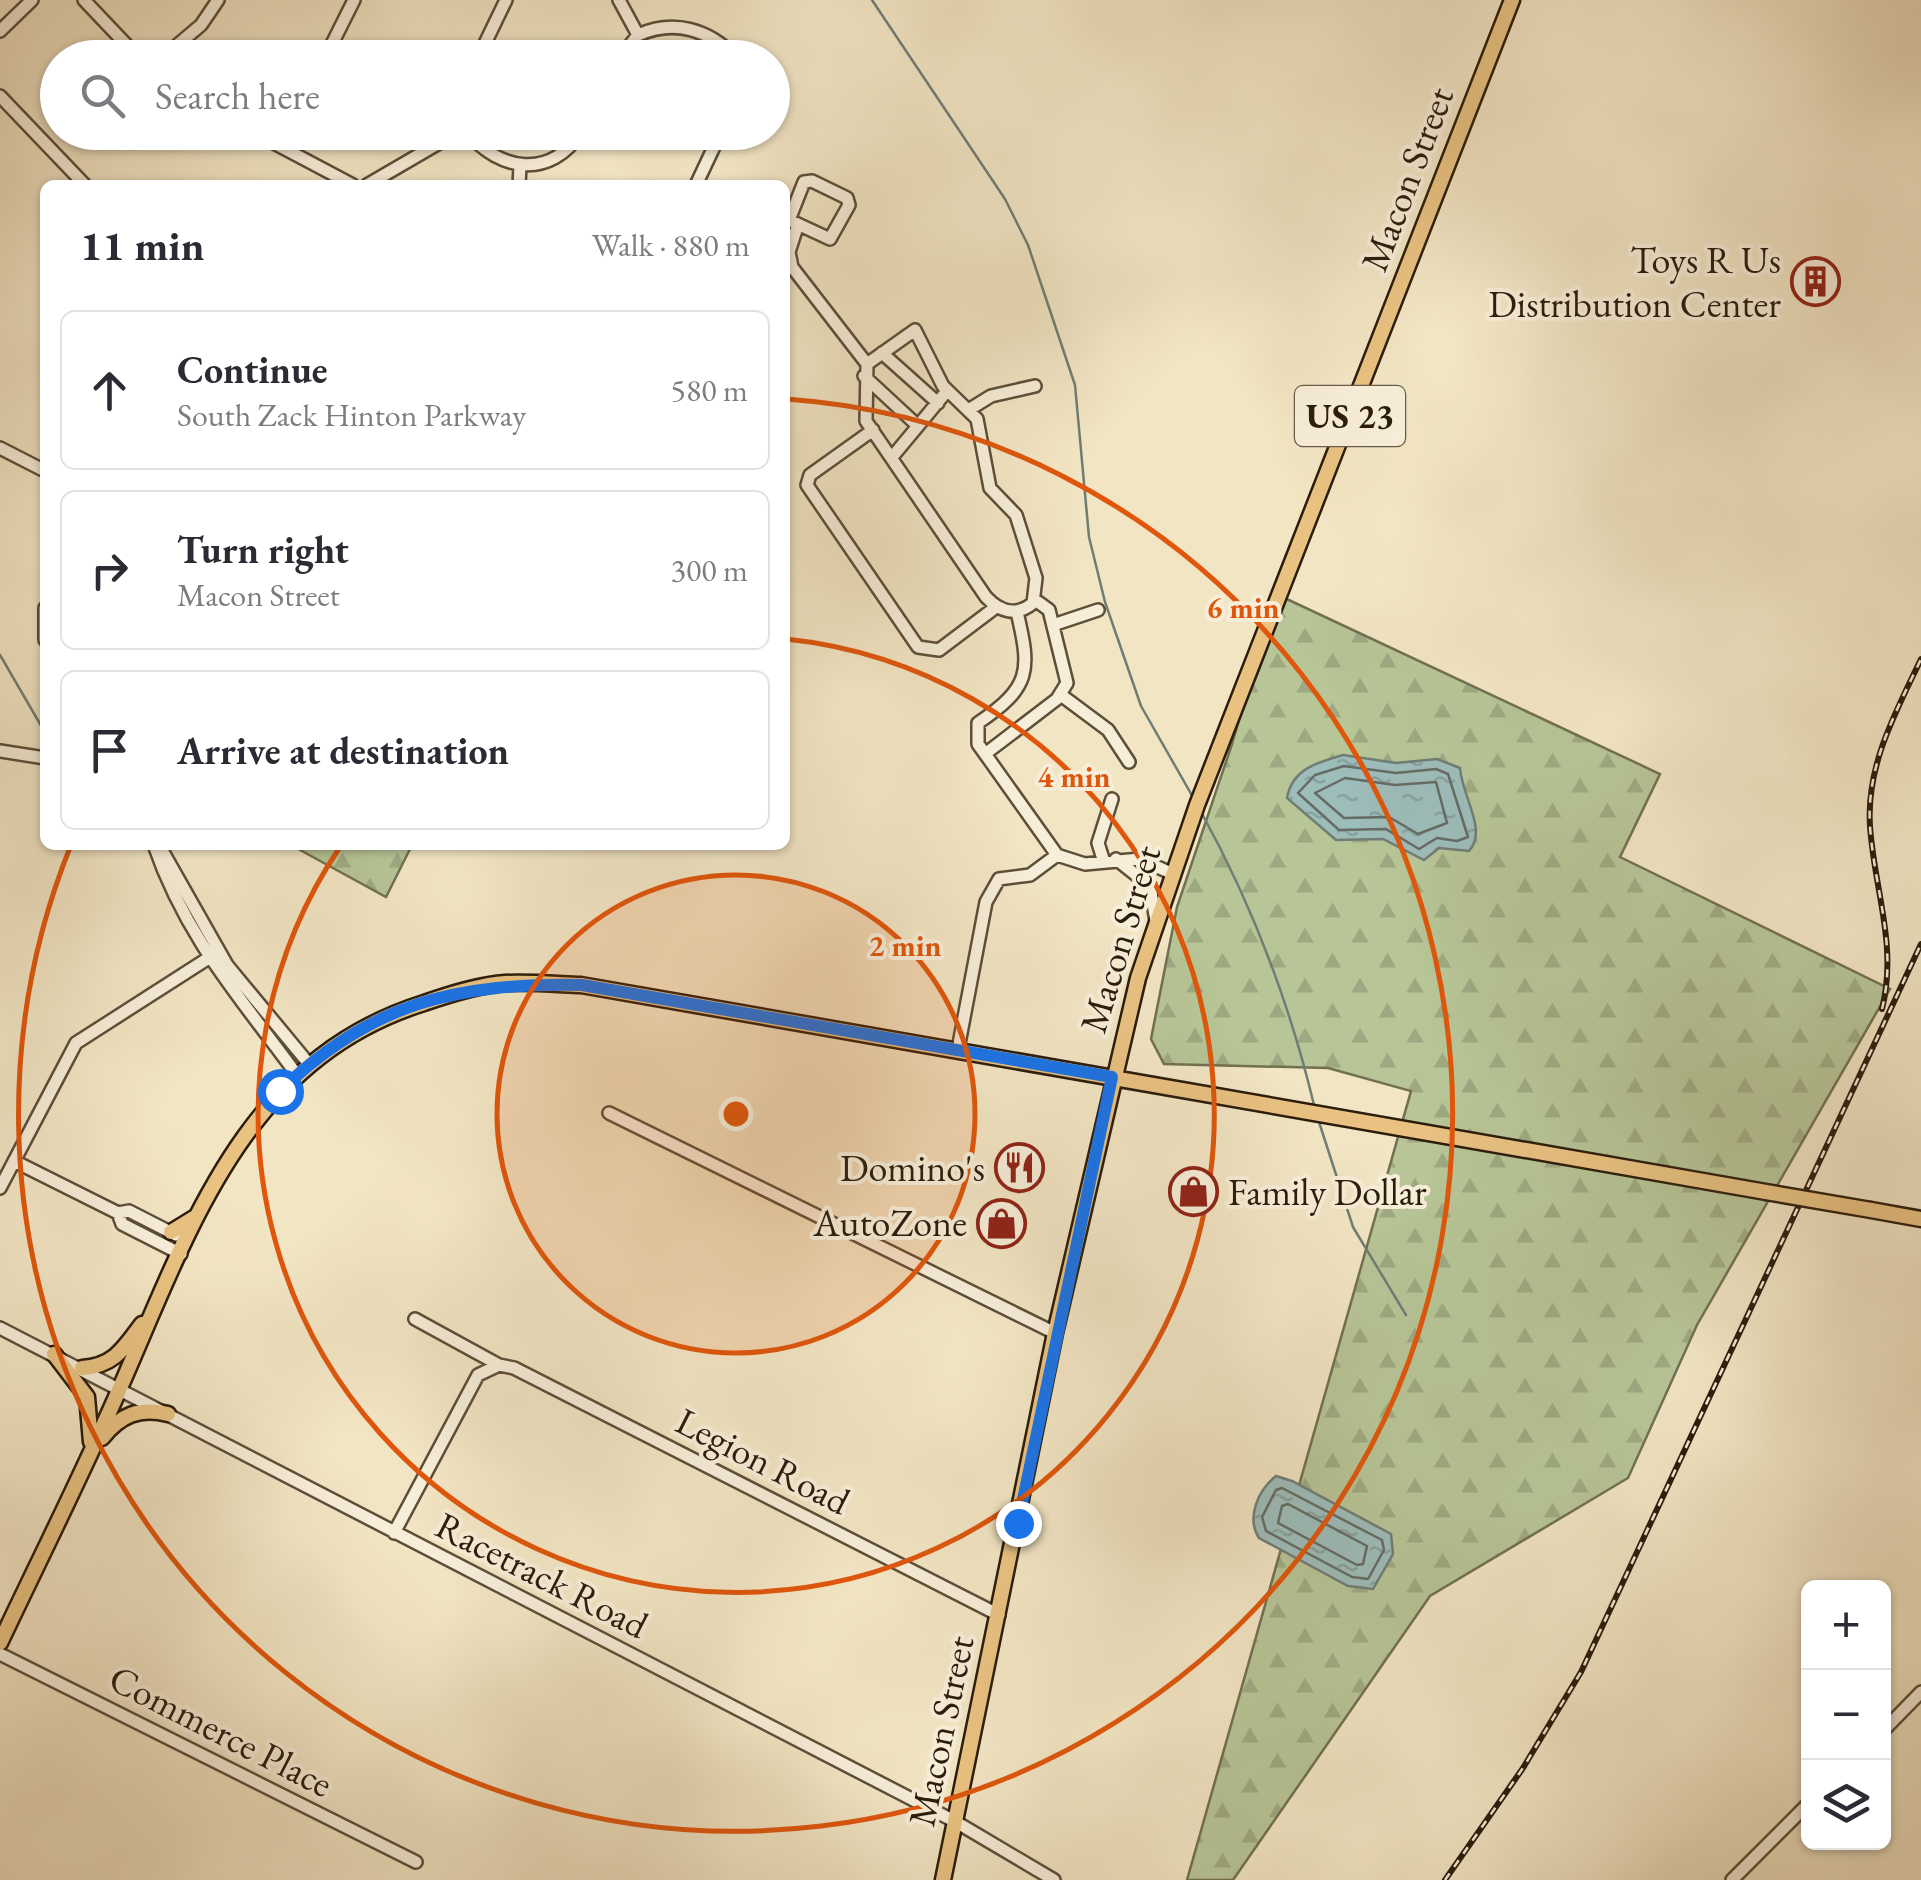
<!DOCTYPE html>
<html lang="en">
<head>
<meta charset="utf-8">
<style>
	body { margin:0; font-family:"EB Garamond",serif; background:#f7f7f7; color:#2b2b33 }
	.controls { position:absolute; right:30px; bottom:30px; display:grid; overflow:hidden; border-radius:15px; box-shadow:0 2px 8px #0004 }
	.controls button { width:90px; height:90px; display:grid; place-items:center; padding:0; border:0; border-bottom:2px solid #e1e1e2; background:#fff; color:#2b2b33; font:50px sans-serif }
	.stop { position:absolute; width:30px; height:30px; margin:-22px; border:8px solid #1a73e8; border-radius:50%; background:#fff }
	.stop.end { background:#1a73e8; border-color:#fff; box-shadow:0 2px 10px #0008 }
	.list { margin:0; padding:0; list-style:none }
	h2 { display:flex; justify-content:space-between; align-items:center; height:130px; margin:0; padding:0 40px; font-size:42px }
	h2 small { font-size:32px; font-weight:400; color:#7c7c81 }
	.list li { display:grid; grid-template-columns:65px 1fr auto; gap:30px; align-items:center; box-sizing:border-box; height:160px; margin:0 20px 20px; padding:0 20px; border:2px solid #e1e1e2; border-radius:15px }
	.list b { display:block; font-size:38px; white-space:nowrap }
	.list p { margin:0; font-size:32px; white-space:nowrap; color:#7c7c81 }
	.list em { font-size:32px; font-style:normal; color:#7c7c81 }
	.icon { flex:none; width:55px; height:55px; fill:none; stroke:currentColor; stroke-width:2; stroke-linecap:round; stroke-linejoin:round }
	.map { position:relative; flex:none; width:1921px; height:1880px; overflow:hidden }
	.search { position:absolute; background:#fff; box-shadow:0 2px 8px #0004; left:40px; top:40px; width:750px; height:110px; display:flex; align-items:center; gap:25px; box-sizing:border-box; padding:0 35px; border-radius:55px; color:#7c7c81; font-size:38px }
	.panel { position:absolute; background:#fff; box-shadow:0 2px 8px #0004; left:40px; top:180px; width:750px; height:670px; border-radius:15px }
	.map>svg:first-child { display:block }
	.forest { fill:url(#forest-firs); stroke:#717051; stroke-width:2.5 }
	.water { fill:url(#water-ripples); stroke:#6f7d75; stroke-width:2.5 }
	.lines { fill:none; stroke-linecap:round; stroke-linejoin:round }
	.shore { stroke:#646c63; stroke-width:2.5 }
	.stream { stroke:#6f7d75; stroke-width:2.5 }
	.minor-casing { stroke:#5d4e39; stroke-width:16 }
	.major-casing { stroke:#2b1c0b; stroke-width:19 }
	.minor { stroke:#f7eed9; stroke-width:11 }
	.major { stroke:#e9c282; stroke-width:14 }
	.rail-casing { stroke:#2b1c0b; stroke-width:6 }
	.rail { stroke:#f7eed9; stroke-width:2.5; stroke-dasharray:8; stroke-linecap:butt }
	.major-bridge-casing { stroke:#2b1c0b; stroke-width:19; stroke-linecap:butt }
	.major-bridge { stroke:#e9c282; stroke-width:14 }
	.route { stroke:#1a73e8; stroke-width:12 }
	.ring { fill:none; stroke:#df560c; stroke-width:5 }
	.labels { text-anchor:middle; stroke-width:8; stroke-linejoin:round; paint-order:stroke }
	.shield { fill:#f7eed9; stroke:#685b49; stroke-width:2.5 }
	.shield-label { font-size:35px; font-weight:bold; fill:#2b1c0b }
	.street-label { font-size:38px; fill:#2b1c0b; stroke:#f7eed9 }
	.poi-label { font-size:38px; fill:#2b1c0b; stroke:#f7eed9; text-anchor:end }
	.centre { fill:#df560c; stroke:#f7eed9; stroke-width:5 }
	.ring-label { font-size:30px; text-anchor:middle; font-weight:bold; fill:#df560c; stroke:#f7eed9; stroke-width:8; stroke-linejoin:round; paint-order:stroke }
</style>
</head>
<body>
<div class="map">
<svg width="1921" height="1880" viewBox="0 0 1921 1880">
	<defs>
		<pattern id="forest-firs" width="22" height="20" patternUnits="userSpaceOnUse" patternTransform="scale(2.5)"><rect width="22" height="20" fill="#b7c597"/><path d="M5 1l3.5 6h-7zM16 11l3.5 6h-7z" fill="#9ea981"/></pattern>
		<pattern id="water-ripples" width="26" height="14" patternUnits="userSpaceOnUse" patternTransform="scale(2.5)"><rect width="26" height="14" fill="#9dbdbb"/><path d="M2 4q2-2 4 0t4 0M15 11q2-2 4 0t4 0" fill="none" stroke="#87a29f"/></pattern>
	</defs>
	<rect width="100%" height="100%" fill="#f2e5c4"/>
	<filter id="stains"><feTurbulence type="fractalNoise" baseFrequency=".002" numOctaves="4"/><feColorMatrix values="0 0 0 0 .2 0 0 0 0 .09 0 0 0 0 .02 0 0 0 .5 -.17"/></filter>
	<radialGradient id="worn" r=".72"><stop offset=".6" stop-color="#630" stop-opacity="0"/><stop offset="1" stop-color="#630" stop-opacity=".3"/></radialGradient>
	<!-- forest -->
	<path class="forest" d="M1276,594L1660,774L1620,857L1890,989L1697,1325L1628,1478L1430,1596L1233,1880H1187L1411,1091L1328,1068L1164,1064L1151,1039L1177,907L1232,744Z
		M291,845H412L386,897Z"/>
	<!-- water -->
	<path class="water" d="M1343,755L1396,763L1437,759L1460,768C1462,797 1488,830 1469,851L1439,848L1424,860L1383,839L1336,840L1287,798C1292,769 1318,762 1343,755Z
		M1276,1476L1292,1481L1391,1534L1393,1554L1373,1589L1348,1586L1259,1538C1246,1518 1258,1490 1276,1476Z"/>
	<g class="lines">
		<!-- shore -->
		<path class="shore" d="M1344,766L1396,773L1436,769L1448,774L1468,837L1457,841L1437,838L1419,849L1386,829L1339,830L1298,793L1315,775Z
			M1345,778L1395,785L1436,782L1447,823L1418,834L1389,817L1344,818L1315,793Z
			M1282,1488L1382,1540L1384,1550L1368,1579L1352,1577L1266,1531L1262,1517L1276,1490Z
			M1288,1504L1367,1546L1363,1564L1357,1565L1278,1523L1282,1506Z"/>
		<!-- stream -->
		<path class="stream" d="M872,0L1005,199L1028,245L1075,385L1089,537L1105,602L1141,706L1194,799
			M0,655L43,729
			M1200,810C1252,904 1289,1001 1314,1105
			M1319,1122L1353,1227L1406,1315"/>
		<defs>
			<path id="minor" d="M84,0L139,58
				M619,0L638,35L620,58
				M0,31L32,0
				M638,35C674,19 709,29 736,58
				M162,58L201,25L218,0
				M325,58L354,0
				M478,58L506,0
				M0,96L85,185
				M253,132L353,185
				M467,132C500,172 551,179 581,132
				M281,147L288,132
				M812,181L847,198L849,205L830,239L789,220L804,182Z
				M367,185L458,132
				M519,185L520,166
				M696,185L721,132
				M797,227L789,252L792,267L867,364
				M915,330L943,386L977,419L990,488L1016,515L1036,578L1033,603C1016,617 1000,612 986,597L866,421L867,364Z
				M882,353L938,403
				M864,376L918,426
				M970,409L991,396L1035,386
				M873,430L810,475L807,485L918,647L939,650L996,607
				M0,448L45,471
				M893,456L947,391
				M45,608V640
				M1017,612C1031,671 1031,687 978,723V744L1057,855L1085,864L1140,859L1173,874
				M1053,625L1098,610
				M1061,695L1108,730L1129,762
				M0,751L45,758
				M985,754L1057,699L1067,683L1049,610L1034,599
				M154,845C186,938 240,997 297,1075
				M159,845L227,965L309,1064
				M1116,859L1150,886L1156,921
				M1104,862L1098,843L1112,799
				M958,1049L986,902L999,879L1030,875L1057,855
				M609,1113L1055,1333
				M14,1161L118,1213L129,1211L176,1235
				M0,1188L76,1043L218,952
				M118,1213L122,1224L181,1254
				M415,1319L499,1365L514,1368L999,1615
				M0,1328L956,1822L1054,1880
				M394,1533L478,1375L499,1365
				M0,1654L416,1862
				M1884,1730L1921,1692
				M1732,1880L1808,1804"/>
			<path id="major" d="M1871,1210L1921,1219
				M171,1232L197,1216
				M54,1354L87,1397L91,1442
				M82,1368C114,1366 124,1348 142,1324
				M102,1438C120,1415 139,1407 168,1414
				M0,1643C41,1556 85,1469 123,1381C191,1225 246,1059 424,1003C450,994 478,985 505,983C530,982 556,984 581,985L1766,1192
				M943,1880L1055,1333L1138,978L1197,805L1512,0"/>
		</defs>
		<!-- minor casing -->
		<use href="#minor" class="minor-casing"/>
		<!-- major casing -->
		<use href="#major" class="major-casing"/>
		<!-- minor -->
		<use href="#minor" class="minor"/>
		<!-- major -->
		<use href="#major" class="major"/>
		<defs>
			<path id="rail" d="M1882,1009C1898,945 1874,889 1870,826C1866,765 1896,712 1921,659
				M1445,1880L1523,1768L1581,1672L1921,944"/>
		</defs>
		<!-- rail casing -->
		<use href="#rail" class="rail-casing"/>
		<!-- rail -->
		<use href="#rail" class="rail"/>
		<defs>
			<path id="major-bridge" d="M1766,1192L1871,1210"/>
		</defs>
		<!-- major-bridge casing -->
		<use href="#major-bridge" class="major-bridge-casing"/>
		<!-- major-bridge -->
		<use href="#major-bridge" class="major-bridge"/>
	</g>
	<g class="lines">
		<!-- route -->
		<path class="route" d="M280,1091C372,1002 457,983 582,985L1112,1077L1018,1523"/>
	</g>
	<!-- distance rings -->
	<circle cx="736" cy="1114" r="239" fill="#df560c" fill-opacity=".12"/>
	<g class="ring">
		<circle cx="736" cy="1114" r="239"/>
		<path d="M786 639A478 478 0 1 1 340 847"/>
		<path d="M786 399A717 717 0 1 1 71 845"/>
	</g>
	<!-- icons -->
	<defs>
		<symbol id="building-ring" viewBox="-11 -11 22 22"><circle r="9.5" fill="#f7eed9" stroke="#8f2418" stroke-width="1.5"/><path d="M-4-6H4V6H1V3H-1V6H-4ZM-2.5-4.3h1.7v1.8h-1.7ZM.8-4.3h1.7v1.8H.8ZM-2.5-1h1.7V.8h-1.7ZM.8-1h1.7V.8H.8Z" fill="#8f2418"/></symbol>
		<symbol id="restaurant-ring" viewBox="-11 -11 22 22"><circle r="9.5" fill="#f7eed9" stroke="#8f2418" stroke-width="1.5"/><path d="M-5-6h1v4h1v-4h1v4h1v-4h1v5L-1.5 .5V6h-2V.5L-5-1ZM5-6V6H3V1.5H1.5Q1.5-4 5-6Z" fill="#8f2418"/></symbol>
		<symbol id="shop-ring" viewBox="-11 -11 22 22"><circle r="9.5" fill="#f7eed9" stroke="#8f2418" stroke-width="1.5"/><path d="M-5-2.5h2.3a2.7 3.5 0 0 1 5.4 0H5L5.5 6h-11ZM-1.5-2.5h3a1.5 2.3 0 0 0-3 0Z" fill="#8f2418"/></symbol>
	</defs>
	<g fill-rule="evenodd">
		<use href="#building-ring" x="1788" y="254" width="55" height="55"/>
		<use href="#restaurant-ring" x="992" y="1140" width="55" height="55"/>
		<use href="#shop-ring" x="1166" y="1164" width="55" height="55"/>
		<use href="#shop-ring" x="974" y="1196" width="55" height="55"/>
	</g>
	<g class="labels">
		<!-- shield labels -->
		<rect class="shield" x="1295" y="386" width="110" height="60" rx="8"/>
		<g class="shield-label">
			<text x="1350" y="428">US 23</text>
		</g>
		<!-- street labels -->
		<g class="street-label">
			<text transform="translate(1407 179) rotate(-69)" y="13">Macon Street</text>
			<text transform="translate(1120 939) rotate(-73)" y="13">Macon Street</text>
			<text transform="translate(763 1461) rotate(27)" y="13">Legion Road</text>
			<text transform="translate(542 1575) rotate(27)" y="13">Racetrack Road</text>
			<text transform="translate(221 1731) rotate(27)" y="13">Commerce Place</text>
			<text transform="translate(941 1731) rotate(-78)" y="13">Macon Street</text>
		</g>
		<!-- poi labels -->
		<g class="poi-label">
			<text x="1781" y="273">Toys R Us<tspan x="1781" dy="44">Distribution Center</tspan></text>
			<text x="985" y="1181">Domino's</text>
			<text x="1228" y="1205" text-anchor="start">Family Dollar</text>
			<text x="967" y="1236">AutoZone</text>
		</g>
	</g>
	<circle cx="736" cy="1114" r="15" class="centre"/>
	<g class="ring-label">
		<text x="1243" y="618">6 min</text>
		<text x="1074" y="787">4 min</text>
		<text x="905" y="956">2 min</text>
	</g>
	<rect width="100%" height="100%" filter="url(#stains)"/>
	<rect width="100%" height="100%" fill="url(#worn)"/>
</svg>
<div class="controls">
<button>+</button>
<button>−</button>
<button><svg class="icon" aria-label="layers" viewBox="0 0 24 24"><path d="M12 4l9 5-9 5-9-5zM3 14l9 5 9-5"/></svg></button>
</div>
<div class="stop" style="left:280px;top:1091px"></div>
<div class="stop end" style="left:1018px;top:1523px"></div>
<div class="search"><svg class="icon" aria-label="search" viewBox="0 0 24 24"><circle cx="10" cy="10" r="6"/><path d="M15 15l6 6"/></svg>Search here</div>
<section class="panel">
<h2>11 min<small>Walk · 880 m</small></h2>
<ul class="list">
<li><svg class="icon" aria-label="ahead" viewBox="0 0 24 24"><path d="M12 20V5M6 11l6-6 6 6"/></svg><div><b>Continue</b><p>South Zack Hinton Parkway</p></div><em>580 m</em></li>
<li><svg class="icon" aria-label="right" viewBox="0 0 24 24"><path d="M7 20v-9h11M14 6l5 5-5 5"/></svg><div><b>Turn right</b><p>Macon Street</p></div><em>300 m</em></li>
<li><svg class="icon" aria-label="arrive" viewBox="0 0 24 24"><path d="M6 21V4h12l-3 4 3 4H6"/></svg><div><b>Arrive at destination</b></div></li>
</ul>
</section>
</div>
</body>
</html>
